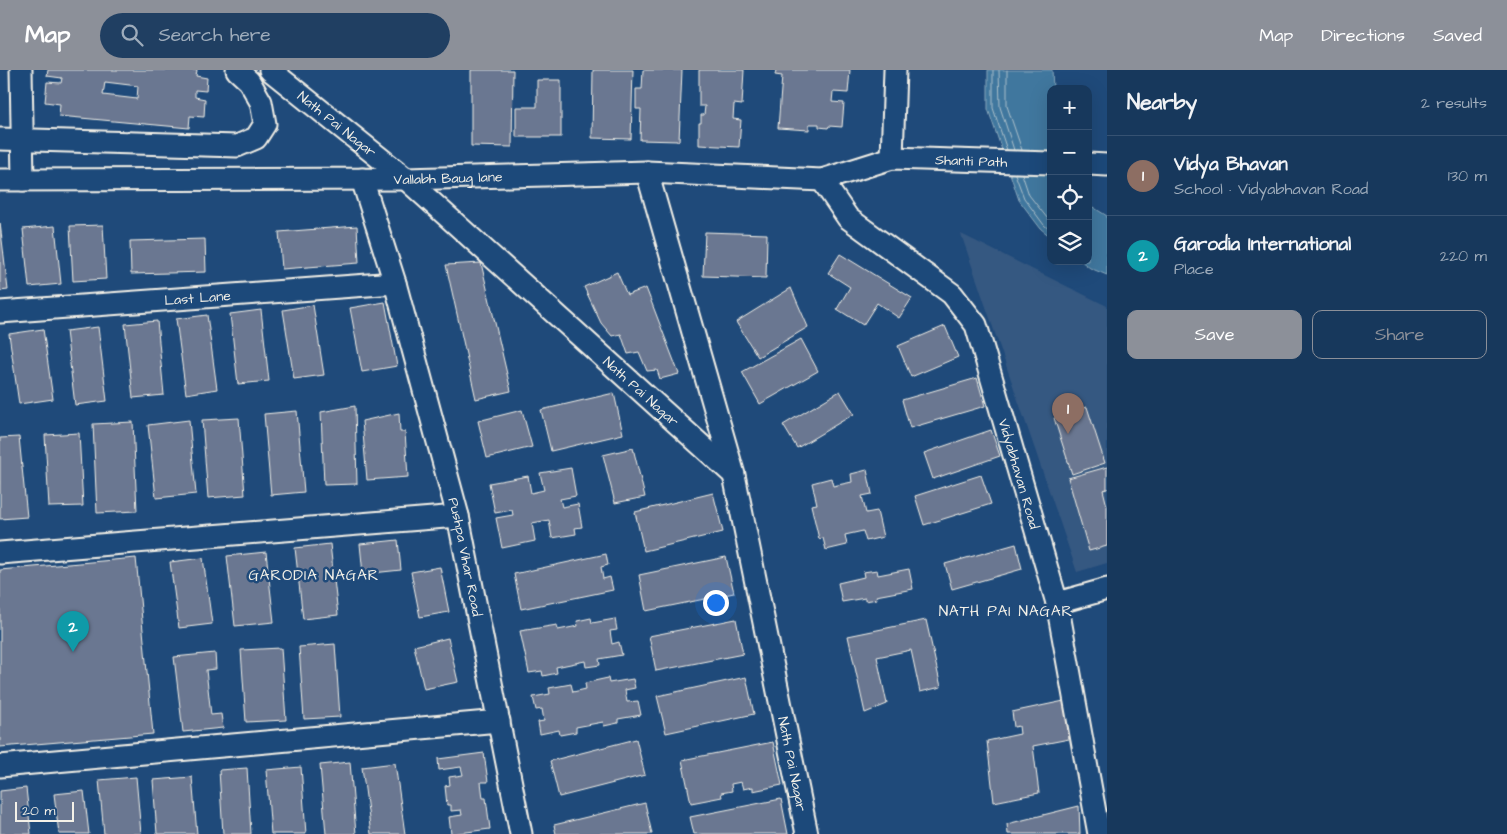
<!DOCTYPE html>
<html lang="en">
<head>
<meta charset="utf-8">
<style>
	body { margin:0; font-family:"Architects Daughter",sans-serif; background:#203f62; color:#f1f3f6 }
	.controls { position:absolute; right:15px; top:15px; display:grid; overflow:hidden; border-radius:10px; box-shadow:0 5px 20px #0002 }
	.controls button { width:45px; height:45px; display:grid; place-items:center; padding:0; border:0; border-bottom:1px solid #365272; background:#17385c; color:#f1f3f6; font:25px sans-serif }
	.scale { position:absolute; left:15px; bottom:12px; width:59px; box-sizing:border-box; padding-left:5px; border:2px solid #f4f1e8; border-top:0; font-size:14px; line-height:18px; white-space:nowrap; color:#f4f1e8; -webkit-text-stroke:4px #1f4a7a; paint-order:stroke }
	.you { position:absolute; left:715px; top:532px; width:18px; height:18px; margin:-12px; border:4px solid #fff; border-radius:50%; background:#1a73e8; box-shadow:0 0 0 8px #1a73e833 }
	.badge { display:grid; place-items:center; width:32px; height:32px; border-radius:50%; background:#8c9099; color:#fff; font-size:16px; font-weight:700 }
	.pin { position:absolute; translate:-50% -41px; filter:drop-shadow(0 1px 2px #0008) }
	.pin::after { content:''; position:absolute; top:26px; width:18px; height:15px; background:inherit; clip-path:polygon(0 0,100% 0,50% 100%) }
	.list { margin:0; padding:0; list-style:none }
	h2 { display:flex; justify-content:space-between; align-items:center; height:65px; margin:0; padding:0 20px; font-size:21px }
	h2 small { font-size:16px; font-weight:400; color:#9eacbb }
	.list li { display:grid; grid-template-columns:32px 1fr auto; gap:15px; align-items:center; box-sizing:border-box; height:80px; padding:0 20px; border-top:1px solid #365272 }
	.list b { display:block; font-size:19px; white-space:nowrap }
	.list p { margin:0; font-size:16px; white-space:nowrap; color:#9eacbb }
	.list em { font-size:16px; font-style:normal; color:#9eacbb }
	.actions { display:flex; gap:10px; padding:15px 20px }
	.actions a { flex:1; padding:11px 0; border:1px solid #8c9099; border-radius:10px; text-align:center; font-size:18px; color:#8c9099 }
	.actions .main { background:#8c9099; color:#fff }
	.icon { flex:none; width:28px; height:28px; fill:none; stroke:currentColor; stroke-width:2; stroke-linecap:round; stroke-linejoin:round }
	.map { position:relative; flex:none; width:1107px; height:764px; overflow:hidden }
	header { display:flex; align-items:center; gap:30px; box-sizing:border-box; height:70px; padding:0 25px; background:#8c9099; color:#fff }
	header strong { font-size:24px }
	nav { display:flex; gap:28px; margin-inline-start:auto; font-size:18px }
	.search { width:350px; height:45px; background:#203f62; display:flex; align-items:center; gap:12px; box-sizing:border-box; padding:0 18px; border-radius:28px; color:#9eacbb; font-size:19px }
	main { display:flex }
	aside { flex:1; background:#17385c }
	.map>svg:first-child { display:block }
	.built { fill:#365881 }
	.water { fill:#41779e; stroke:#89a8bc }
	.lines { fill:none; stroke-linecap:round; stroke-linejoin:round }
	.shore { stroke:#acc0ca; stroke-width:1 }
	.building { fill:#6b7791; stroke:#f4f1e8; fill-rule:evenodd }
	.minor-casing { stroke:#f4f1e8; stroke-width:25 }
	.minor { stroke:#1f4a7a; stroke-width:21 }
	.labels { text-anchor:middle; stroke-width:5; stroke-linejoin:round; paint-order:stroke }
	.street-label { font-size:14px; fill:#f4f1e8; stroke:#1f4a7a }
	.neighbourhood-label { font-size:15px; letter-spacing:1px; fill:#f4f1e8; stroke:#1f4a7a }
</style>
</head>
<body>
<header>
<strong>Map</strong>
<div class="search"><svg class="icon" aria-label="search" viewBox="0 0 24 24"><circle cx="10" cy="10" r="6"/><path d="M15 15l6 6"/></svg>Search here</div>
<nav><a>Map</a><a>Directions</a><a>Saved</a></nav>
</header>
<main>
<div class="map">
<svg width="1107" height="764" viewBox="0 0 1107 764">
	<rect width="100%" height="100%" fill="#1f4a7a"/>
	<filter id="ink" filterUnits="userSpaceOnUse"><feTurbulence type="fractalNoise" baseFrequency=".02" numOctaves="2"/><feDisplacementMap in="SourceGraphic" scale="10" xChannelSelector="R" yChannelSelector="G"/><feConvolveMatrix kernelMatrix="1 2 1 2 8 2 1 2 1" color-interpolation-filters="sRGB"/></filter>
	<g filter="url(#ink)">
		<!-- built -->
		<path class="built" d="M961,164L1107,236V493L1077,502Z"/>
		<!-- water -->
		<path class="water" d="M988,0H1052L1053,19H1051V167L1041,159L1019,130L988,39Z
			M1088,134L1107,146V205L1090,198L1081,191H1088Z"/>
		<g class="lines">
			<!-- shore -->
			<path class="shore" d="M993,0V38L1007,80
				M999,0L1000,37L1014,80
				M1007,0V36L1022,80
				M1015,104L1024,128L1044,155L1051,161
				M1022,104L1029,125L1051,153"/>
		</g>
		<!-- building -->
		<path class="building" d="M48,0H197L196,6L207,8L206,21L195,20V27L205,29L204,47L190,46L189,58L59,46L60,34L45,32L47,12L61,13L62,8L47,6ZM105,12L138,16L137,29L103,25Z
			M471,0H513L512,77L471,76Z
			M593,0H633L631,69L592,68Z
			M643,0H682L679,71L640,70L641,39H636V19H642Z
			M699,0H744L742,35L734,34L733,49L741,50L739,77L699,75V53H701V45H704L705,36H699Z
			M776,0H850L848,23L833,22L832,32L844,33L842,57L829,56L828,58L819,57V54H809V60L778,58L782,6L775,5Z
			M537,10H561V67H516V37H537Z
			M0,153L8,220L0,221Z
			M103,155L106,209L73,211L70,156Z
			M55,156L61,214L29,217L23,159Z
			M357,156L359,193L282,199L279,162Z
			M705,162L767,164L766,208L703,206Z
			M205,169L206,202L131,204L130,171Z
			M840,184L912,228L899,248L877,233L863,255L837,239L850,217L828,203Z
			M481,193L511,321L476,329L446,195Z
			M617,202L627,225L646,218L679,304L660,309L657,300L647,301L639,282L628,284L621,264L612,266L601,253L584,217Z
			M791,218L808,257L758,287L736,252Z
			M385,232L397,296L362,302L350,238Z
			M313,235L324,305L294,309L283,240Z
			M261,240L269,311L238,314L230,244Z
			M207,245L217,319L186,324L176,249Z
			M157,251L164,325L133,328L125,254Z
			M945,256L958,287L911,307L898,276Z
			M98,257L107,331L75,335L66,261Z
			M43,259L53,329L19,334L9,264Z
			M801,269L818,301L760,334L742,302Z
			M977,308L985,336L910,358L902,330Z
			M840,321L854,344L797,378L783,355Z
			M614,323L623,364L551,381L541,340Z
			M355,336L357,414L324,415L321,342Z
			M1087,337L1105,393L1072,404L1054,348Z
			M522,340L532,377L487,388L478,351Z
			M297,341L304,422L271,425L264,344Z
			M399,343L400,362H405L408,407L367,410L362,351Z
			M239,348L245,425L208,428L202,350Z
			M189,350L196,424L156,428L148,355Z
			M133,352L137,441L97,443L93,354Z
			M991,360L1000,386L933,409L924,383Z
			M79,363L83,436L49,437L45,365Z
			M19,367L27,447L0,449V368Z
			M633,378L645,427L615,433L603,385Z
			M1107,397V419L1103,420L1107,436V476L1089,481L1068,408Z
			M571,398L576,426L560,429L562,437L578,434L582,457L575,458L576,464L552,468L549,450L532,453L535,471L502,478L496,448L513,445L512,440L495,443L489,413L528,406L531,423L544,420L540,403Z
			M867,400L872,424L862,426L866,443L877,441L883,467L866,471L863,461L845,465L847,475L826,480L823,468L819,469L811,435L817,434L812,413L831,408L833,416L852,412L851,404Z
			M981,405L991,434L924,455L915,426Z
			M713,423L723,462L644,481L635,442Z
			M398,470L401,500L363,504L360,474Z
			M330,474L338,545L303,549L295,478Z
			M1016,474L1022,499L952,519L945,494Z
			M266,482L274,552L235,556L227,486Z
			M606,484L608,495L601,497L603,509L610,507L613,520L521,539L514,504Z
			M726,487L734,523L646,541L639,505Z
			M136,488L153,664L0,677V500Z
			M203,488L212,554L179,558L170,492Z
			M440,497L449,542L420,547L411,502Z
			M909,499L913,519L876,526L877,529L865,531V528L842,532L838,513L864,507L863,502L877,500L878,505Z
			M591,548L592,553L615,549L617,560L610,561L612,574L619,572L622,585L599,589L600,595L586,597L585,591L556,597L557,603L543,606L542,601L529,603L520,561L557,555L558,560L578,556L577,551Z
			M736,549L743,584L656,601L649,566Z
			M926,550L941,617L920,622L911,580L877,587L887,634L865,643L848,566Z
			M448,568L458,612L424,619L414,576Z
			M335,574L340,647L304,649L299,577Z
			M281,578L286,650L246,652L241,580Z
			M215,583L216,599L206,600L211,645L221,644L223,658L183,662L174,587Z
			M746,607L754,644L666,663L657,626Z
			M608,608L609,613L633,609L635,618L625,620L627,632L638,631L641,645L618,649V653L604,656L603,652L576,657V662L560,665L559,660L540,664L538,652L544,651L542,639L536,640L533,627L550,624L549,618L571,614L573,622L586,619L585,613Z
			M1064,631L1069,669L1033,676L1039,723L994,732L987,671L1020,664L1019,656L1014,657L1012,642Z
			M636,669L645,705L559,727L550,691Z
			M773,672L782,715L753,721V717L743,719L741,712L731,714L732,721L721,723L722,727L691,733L682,690Z
			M484,683L488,712H481L483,728H486L490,759L451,764L449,747L462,745L461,740L451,741V735H447L445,716L450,715L449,707L463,705L461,697L439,700L438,689Z
			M350,692L356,764H326L320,695Z
			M395,693L405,764H371L362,697Z
			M301,697L306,764H271L266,700Z
			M247,698L251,764H223L219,700Z
			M136,707L141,764H104L99,710Z
			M192,707L197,764H157L153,710Z
			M26,718L31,764H0V721Z
			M84,721L89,764H59L54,724Z
			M781,729L788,764H694L690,747Z
			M645,733L652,764H556L554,755Z
			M1079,736L1080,764H1008L1007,754Z"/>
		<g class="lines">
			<defs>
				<g id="minor">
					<path d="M21,0L23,110"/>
					<path id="s1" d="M270,0L406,109L733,404"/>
					<path d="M0,69L237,76L256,68L265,54L261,32L249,11L237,0"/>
					<path d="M892,88L895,0"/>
					<path d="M1088,94L1107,95"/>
					<path id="s2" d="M647,102L734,405L807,764"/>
					<path id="s3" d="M362,109L395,213L458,446L521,764"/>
					<path id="s4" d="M0,110L406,109L647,102L822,110L892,88L1051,93"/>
					<path id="s5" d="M822,110L848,148L952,224L976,255L1057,533L1099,764"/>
					<path id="s6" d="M0,242L395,213"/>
					<path d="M0,483L458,446"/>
					<path d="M1057,533L1107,519"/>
					<path d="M0,696L499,651"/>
				</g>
			</defs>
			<!-- minor casing -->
			<use href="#minor" class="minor-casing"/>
			<!-- minor -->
			<use href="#minor" class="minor"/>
		</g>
	</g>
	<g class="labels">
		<!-- street labels -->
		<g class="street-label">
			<text dy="5" stroke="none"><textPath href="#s1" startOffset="86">Nath Pai Nagar</textPath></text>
			<text dy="5" stroke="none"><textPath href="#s4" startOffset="975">Shanti Path</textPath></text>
			<text dy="5" stroke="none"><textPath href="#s4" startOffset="448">Vallabh Baug lane</textPath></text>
			<text dy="5" stroke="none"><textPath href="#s6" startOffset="198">Last Lane</textPath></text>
			<text dy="5" stroke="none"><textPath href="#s1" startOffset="491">Nath Pai Nagar</textPath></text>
			<text dy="5" stroke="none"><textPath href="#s5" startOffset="369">Vidyabhavan Road</textPath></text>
			<text dy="5" stroke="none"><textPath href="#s3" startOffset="392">Pushpa Vihar Road</textPath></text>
			<text dy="5" stroke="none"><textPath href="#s2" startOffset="610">Nath Pai Nagar</textPath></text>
		</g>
		<!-- neighbourhood labels -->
		<g class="neighbourhood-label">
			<text x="314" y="510">GARODIA NAGAR</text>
			<text x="1006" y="546">NATH PAI NAGAR</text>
		</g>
	</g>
</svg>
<div class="controls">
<button>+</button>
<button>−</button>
<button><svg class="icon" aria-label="locate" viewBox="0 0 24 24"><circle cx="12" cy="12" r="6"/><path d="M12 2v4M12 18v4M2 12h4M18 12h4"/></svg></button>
<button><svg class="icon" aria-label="layers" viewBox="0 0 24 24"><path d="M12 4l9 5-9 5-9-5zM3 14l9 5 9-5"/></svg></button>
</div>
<div class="scale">20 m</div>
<div class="you"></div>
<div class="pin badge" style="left:1068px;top:364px;background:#8d6e63">1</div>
<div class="pin badge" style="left:73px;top:582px;background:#0f9aa8">2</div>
</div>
<aside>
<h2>Nearby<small>2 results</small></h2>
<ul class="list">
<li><span class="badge" style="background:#8d6e63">1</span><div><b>Vidya Bhavan</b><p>School · Vidyabhavan Road</p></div><em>130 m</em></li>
<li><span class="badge" style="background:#0f9aa8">2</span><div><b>Garodia International</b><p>Place</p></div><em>220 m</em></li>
</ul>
<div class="actions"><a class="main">Save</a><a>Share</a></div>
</aside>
</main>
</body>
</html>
